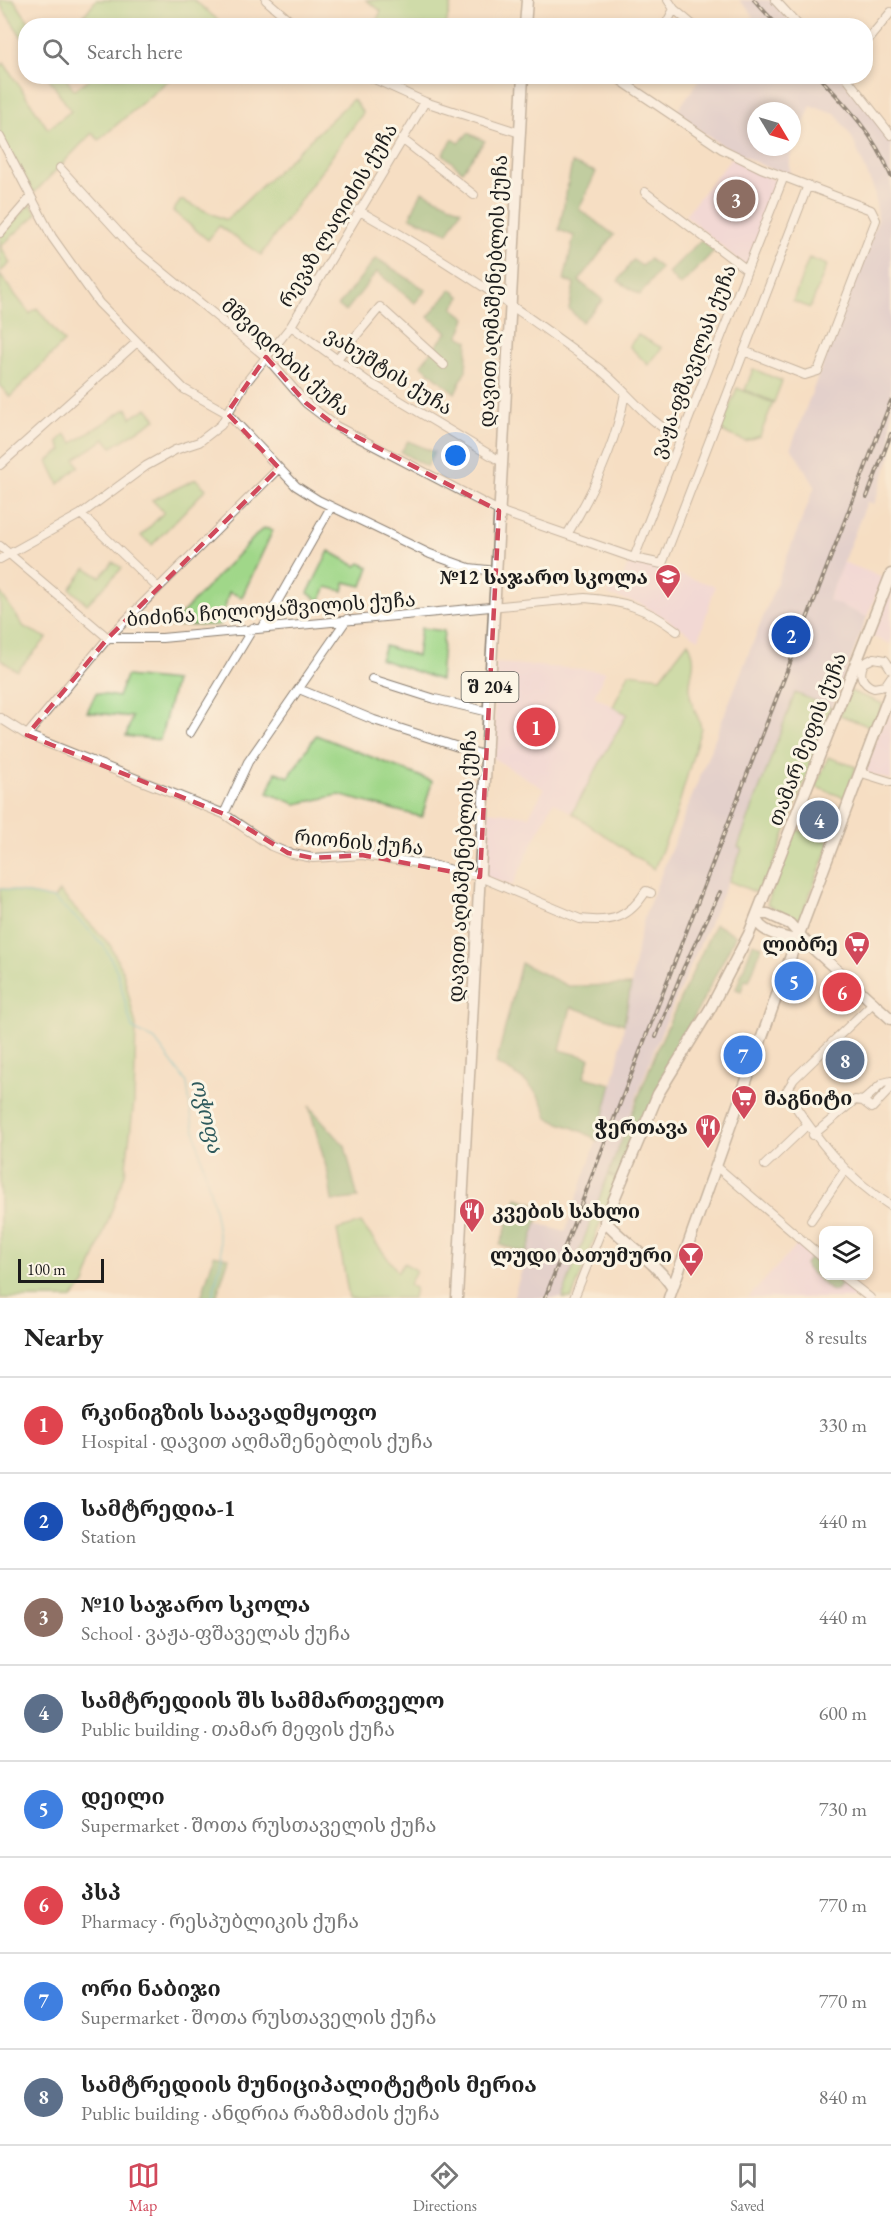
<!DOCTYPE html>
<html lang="en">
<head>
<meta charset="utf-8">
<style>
	body { margin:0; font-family:"EB Garamond","Noto Serif Georgian",serif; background:#f2f2f2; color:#222 }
	.controls { position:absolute; right:18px; bottom:18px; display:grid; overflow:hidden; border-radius:12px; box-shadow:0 3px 9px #0003 }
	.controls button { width:54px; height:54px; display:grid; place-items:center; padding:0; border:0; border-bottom:2px solid #e0e0e0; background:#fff; color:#222; font:30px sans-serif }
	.compass { position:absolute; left:747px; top:102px; width:54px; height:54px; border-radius:50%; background:#fff; box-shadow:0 3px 9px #0003; rotate:128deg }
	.scale { position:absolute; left:18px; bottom:15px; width:86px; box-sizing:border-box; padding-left:6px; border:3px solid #1c1c1c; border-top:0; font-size:16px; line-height:21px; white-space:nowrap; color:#1c1c1c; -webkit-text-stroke:4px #fcf5e5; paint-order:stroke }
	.you { position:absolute; left:456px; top:456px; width:21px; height:21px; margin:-15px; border:4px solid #fff; border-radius:50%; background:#1a73e8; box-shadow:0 0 0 9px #1a73e833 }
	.badge { display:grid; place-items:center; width:39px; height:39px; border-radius:50%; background:#d1495b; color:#fff; font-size:20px; font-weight:700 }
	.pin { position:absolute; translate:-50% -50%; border:3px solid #fff; box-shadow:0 2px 6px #0006 }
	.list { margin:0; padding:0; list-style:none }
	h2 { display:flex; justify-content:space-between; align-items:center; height:78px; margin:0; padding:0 24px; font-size:26px }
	h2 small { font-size:20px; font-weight:400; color:#767676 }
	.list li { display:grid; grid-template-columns:39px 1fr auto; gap:18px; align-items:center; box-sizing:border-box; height:96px; padding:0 24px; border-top:2px solid #e0e0e0 }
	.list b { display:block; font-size:22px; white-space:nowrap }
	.list p { margin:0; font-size:20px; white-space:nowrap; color:#767676 }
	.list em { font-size:20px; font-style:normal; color:#767676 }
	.icon { flex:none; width:33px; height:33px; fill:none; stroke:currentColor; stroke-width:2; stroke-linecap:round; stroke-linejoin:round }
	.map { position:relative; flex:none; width:891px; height:1298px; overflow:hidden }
	.search { position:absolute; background:#fff; box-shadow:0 3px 9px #0003; left:18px; right:18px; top:18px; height:66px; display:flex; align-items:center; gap:15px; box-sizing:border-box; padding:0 21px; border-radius:24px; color:#767676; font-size:22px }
	.sheet { height:846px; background:#fff }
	nav { display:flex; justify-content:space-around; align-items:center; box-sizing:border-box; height:84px; border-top:2px solid #e0e0e0; background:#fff; font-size:16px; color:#767676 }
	nav a { display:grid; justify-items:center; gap:3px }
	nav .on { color:#d1495b }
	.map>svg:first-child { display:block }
	.built { fill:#edd0e8 }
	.industrial { fill:#ccbed4; fill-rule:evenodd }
	.green { fill:#a0d789; stroke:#5e7a52; stroke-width:1.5 }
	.forest { fill:#80b875; stroke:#4e6a48; stroke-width:1.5 }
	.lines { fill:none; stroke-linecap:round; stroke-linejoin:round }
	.stream { stroke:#48b7be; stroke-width:1.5 }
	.minor-casing { stroke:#897d70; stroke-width:10 }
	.major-casing { stroke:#897d70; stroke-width:13 }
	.minor { stroke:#fff; stroke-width:8 }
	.major { stroke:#fff; stroke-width:10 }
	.rail-casing { stroke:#1c1c1c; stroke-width:4 }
	.rail { stroke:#fcf5e5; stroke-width:1.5; stroke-dasharray:4.5; stroke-linecap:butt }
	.marked { fill:none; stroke:#d1495b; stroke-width:4.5; stroke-dasharray:12 8; stroke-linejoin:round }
	.labels { text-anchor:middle; stroke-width:6; stroke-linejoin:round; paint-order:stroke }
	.shield { fill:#fcf5e5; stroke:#5f5d58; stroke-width:1.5 }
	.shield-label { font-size:18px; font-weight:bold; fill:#1c1c1c }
	.street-label { font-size:20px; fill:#1c1c1c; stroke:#fcf5e5 }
	.poi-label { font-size:20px; font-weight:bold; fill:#1c1c1c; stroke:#fcf5e5; text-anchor:end }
	.water-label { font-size:21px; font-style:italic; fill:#2e5a5d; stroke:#fcf5e5 }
</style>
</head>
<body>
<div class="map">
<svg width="891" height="1298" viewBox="0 0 891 1298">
	<rect width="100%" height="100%" fill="#fcf5e5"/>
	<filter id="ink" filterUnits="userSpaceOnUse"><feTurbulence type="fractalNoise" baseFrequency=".0167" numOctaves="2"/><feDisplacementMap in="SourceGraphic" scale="12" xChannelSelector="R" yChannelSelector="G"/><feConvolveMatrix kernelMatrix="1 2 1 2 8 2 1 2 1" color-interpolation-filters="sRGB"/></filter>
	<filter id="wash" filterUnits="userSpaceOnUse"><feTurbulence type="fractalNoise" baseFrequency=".008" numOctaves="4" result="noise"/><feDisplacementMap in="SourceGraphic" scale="24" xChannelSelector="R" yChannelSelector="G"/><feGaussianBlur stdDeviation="1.35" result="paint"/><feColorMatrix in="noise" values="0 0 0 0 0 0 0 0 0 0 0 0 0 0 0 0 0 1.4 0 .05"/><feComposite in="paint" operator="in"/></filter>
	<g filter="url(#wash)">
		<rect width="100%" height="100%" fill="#f6dec3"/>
		<!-- built -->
		<path class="built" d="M732,157L780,183L746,267L685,215Z
			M630,559L715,586L699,639L641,604L608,595L613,581L621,582Z
			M843,562L883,577L867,617L828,601Z
			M891,582V644L870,636Z
			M496,663L606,671L594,696L627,714L572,813L553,802L512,886L484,876L488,811L529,816L544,789L493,758Z
			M891,699V780L864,772Z
			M798,1244L823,1265L824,1276H836L863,1298H748Z"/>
		<!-- industrial -->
		<path class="industrial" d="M739,0H771L794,25H743L754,16Z
			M701,77H840L878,121L891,142V456L874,504L867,502L828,600L867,617L832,708L796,693L738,847L742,849L656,1045L562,1298H513L537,1223L565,1232L602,1126L618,1060L639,938L645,915L815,486L791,447L878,219L874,190L852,138L835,113L811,106L790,157V176L776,172L723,146L675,114ZM756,111H792V147H756Z"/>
		<!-- green -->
		<path class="green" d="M0,0H14L31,25L26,26L25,42L0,4Z
			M96,0H194L224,25H78L77,24Z
			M366,0H452L446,25L374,26L381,11Z
			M4,63L48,129L71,111L48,77H65L74,90L92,77H172L99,140L92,133L34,193L0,135V67Z
			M353,99L363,113L261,255L219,226L208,240L173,211L181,200L226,220Z
			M30,204L37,214L1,246L10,263L0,272V237Z
			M809,258L827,265L810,308L793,301Z
			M0,275L30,314L37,308L64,342L10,397L0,386Z
			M638,335L662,348L648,365L629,346Z
			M753,369L782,381L774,402L745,390Z
			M737,388L773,403L760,436L745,441L720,431Z
			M127,408L131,418L147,408L156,419L112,447L105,439L75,459L79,466L59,484L48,461L62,450L58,442L65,434L73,443Z
			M196,479L206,489L152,545L141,536L164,512L152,500Z
			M263,528L273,530L242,597L229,592L220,625L170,626Z
			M329,551L356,566L360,563L369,567L362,586L345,582L343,591L327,587L320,601L308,593Z
			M113,562L122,568L87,604L70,589L86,568L100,577Z
			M0,592L24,627L47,638L17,671L0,659Z
			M421,628L444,631L440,680L380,659L385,646L417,656Z
			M688,642C700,666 688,671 690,693C690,704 699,716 701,728L674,821L654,869L572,813L627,714L613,707L629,673L661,677Z
			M126,676L175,681L160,740L126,736L132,717L87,712L96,693L118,697Z
			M850,691L883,704L873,728L840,715Z
			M795,693L832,708L762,895L729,881L742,849L738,847Z
			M316,735L432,781L422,817L339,795L296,804L268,793L276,772L289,777Z
			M828,757L856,767L845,798L816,787Z
			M796,829L831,842L798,924L767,904Z
			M0,888L54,899L59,891L110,945L123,971L136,1026L134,1102L125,1174L85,1284L72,1298H0Z
			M608,1175L617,1178L572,1298H562Z
			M361,1223L398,1272L404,1263L416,1270L409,1285L415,1288L413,1298H349L337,1230Z"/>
		<!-- forest -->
		<path class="forest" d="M468,133L485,141L462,171L443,154L453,139L459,143Z
			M572,163L596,172L579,209L614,235L579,281L603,300L582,322L569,309L574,284L564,280L574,236L559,230Z
			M422,191L461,210L448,233L410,217Z
			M701,240L714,251L680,286L668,273Z
			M376,258L426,290L415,303L377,272L346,311L338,306Z
			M649,259L661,268L640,295L618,281L633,260L642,266Z
			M451,289L461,297L453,308L466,318L459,336L468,341L466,370L455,393L421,365L447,332L428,317Z
			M408,441L434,452L427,467L401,452Z
			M715,924L736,935L663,1078L619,1179L608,1175L658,1047Z
			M753,943L762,946L749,981L745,980L741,991L736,989Z
			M521,963L568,986L631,985L624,1024L571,1007L560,1050L590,1058L584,1077L612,1084L597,1141C583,1129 566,1127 548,1118C542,1090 521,1076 496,1064Z
			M309,1106L345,1146L358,1198L332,1201L328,1174Z
			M517,1198L542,1206L527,1253L500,1245Z
			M214,1255L229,1258L216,1298H201Z
			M811,1257L823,1268L824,1276H831L841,1284L835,1291L830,1290L806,1268L805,1264Z"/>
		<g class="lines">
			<!-- stream -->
			<path class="stream" d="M0,888L54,899L85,926L104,946L117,971L132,1028L155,1040L187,1083L192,1121L213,1203L222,1256L212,1298"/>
		</g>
	</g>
	<g filter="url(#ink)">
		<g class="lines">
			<defs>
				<path id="minor" d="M266,0L296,26
					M668,0L674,9L694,26
					M775,0L799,26
					M665,26L674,9
					M866,42L891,12
					M368,76L425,102L520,133
					M614,76L722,149L761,168L871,210L876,220L818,371L805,375L744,351
					M845,76L891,135
					M0,137L52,237L99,303L184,389L227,413L296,486L318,500L430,554L469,568L496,571
					M402,139L474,195
					M60,168L131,246L266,357L306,403L336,426L499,511L634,558L662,564L808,185
					M645,192L747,270
					M358,210C442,257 521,310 598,368C627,390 647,423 681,438
					M0,233L31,197
					M291,326L367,381L502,462
					M336,360L380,307L444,365
					M0,465L137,342
					M81,514L158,588
					M568,533C595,489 616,444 625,393
					M0,546L108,638H162L585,598C623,601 645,607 677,631
					M634,558L784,176
					M0,559L81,514L146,466L175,450L199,442L221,425L244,385L291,326L425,102
					M263,627L331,507
					M891,669L885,660L874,658L864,663C858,674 862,684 874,688L885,686L891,677
					M372,679L435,699L489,712
					M299,689L374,720L486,756
					M0,718L27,735L224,814L271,846L288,853L313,858L362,855L432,865L480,877L580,919C612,923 629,918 646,891L651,893
					M190,733L253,628
					M27,735L108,638L279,468
					M862,773L891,782
					M224,814L248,762L347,619
					M874,1002L794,1079L786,1092C815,1137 845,1177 891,1206
					M863,1101L872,1108L891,1088
					M813,1135L855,1100L863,1101L883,1083L891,1081
					M765,1165L807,1125
					M716,1166L824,1259
					M811,1220L845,1170
					M842,1276L870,1298
					M574,1298L605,1221"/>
				<path id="major" d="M525,26L527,0
					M756,917L760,914H768L790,924L807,943L891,1019
					M756,917C758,934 790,938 803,942
					M672,1287C655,1261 625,1244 605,1221L658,1094L710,1009L749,934L891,574
					M457,1298L523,76
					M669,1298L793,950L891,690"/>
			</defs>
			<!-- minor casing -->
			<use href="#minor" class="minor-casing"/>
			<!-- major casing -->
			<use href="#major" class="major-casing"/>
			<!-- minor -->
			<use href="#minor" class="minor"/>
			<!-- major -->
			<use href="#major" class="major"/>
			<defs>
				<path id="rail" d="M754,0L778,26
					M818,76C848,107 875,136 891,176
					M867,497L891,434
					M656,1037L684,967L720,892
					M545,1298L891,401"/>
			</defs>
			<!-- rail casing -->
			<use href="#rail" class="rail-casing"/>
			<!-- rail -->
			<use href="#rail" class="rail"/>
		</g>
	</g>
	<!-- marked area -->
	<path d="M0 0H891V1298H0ZM266,357L306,403L336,426L499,511L480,877L362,855L313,858L288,853L224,814L27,735L108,638L279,468L227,413Z" fill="#f6dec3" fill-opacity=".55" fill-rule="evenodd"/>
	<path class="marked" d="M266,357L306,403L336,426L499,511L480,877L362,855L313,858L288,853L224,814L27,735L108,638L279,468L227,413Z"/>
	<!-- icons -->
	<defs>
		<symbol id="school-pin" viewBox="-11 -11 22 30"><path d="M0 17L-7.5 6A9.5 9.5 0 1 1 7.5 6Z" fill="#d1495b" stroke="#fcf5e5"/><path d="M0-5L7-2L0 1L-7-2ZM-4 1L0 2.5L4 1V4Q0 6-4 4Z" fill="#fff"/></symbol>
		<symbol id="supermarket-pin" viewBox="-11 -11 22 30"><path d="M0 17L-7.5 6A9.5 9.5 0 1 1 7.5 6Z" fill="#d1495b" stroke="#fcf5e5"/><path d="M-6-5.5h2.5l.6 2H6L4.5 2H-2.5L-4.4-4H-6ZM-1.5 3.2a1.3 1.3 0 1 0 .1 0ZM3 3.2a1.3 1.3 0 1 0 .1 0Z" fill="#fff"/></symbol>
		<symbol id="restaurant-pin" viewBox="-11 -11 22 30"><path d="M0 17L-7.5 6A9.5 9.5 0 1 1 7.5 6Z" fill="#d1495b" stroke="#fcf5e5"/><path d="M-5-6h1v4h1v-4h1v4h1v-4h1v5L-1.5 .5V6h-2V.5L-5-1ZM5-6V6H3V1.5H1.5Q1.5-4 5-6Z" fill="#fff"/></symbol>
		<symbol id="bar-pin" viewBox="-11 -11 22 30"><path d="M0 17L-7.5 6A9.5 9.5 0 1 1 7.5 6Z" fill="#d1495b" stroke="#fcf5e5"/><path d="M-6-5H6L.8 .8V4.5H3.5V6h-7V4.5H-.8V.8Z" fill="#fff"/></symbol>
	</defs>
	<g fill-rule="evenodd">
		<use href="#school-pin" x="653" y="562" width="30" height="40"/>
		<use href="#supermarket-pin" x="842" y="929" width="30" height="40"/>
		<use href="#supermarket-pin" x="729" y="1083" width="30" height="40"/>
		<use href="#restaurant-pin" x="693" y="1112" width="30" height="40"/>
		<use href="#restaurant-pin" x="457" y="1196" width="30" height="40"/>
		<use href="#bar-pin" x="676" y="1240" width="30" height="40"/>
	</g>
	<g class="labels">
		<!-- shield labels -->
		<rect class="shield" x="461.5" y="672" width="57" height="30" rx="4.5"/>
		<g class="shield-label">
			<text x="490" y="693">შ 204</text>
		</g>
		<!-- street labels -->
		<g class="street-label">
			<text transform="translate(338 215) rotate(-59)" y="7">რევაზ ლაღიძის ქუჩა</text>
			<text transform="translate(493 291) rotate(-87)" y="7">დავით აღმაშენებლის ქუჩა</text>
			<text transform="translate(286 357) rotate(42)" y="7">მშვიდობის ქუჩა</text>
			<text transform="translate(693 361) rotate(-69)" y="7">ვაჟა-ფშაველას ქუჩა</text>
			<text transform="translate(389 371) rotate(32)" y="7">ვახუშტის ქუჩა</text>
			<text transform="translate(271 609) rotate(-4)" y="7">ბიძინა ჩოლოყაშვილის ქუჩა</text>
			<text transform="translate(807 739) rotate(-69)" y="7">თამარ მეფის ქუჩა</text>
			<text transform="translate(359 842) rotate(5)" y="7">რიონის ქუჩა</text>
			<text transform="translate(462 866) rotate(-87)" y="7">დავით აღმაშენებლის ქუჩა</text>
		</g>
		<!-- poi labels -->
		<g class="poi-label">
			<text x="648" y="584">№12 საჯარო სკოლა</text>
			<text x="838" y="951">ლიბრე</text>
			<text x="764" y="1105" text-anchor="start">მაგნიტი</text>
			<text x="688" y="1134">ჭერთავა</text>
			<text x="492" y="1218" text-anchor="start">კვების სახლი</text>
			<text x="672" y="1262">ლუდი ბათუმური</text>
		</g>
		<!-- water labels -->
		<g class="water-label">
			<text transform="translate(207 1116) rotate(76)" y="7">ოჭოფა</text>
		</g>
	</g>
</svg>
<div class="controls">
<button><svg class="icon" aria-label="layers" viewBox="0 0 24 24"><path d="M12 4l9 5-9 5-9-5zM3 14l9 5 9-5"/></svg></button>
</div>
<svg class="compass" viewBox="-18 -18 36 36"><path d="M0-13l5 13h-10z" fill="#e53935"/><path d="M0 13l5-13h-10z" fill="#767676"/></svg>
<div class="scale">100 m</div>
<div class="you"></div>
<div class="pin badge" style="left:536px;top:727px;background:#e0444e">1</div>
<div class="pin badge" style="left:791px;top:635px;background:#1a4fb4">2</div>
<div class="pin badge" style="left:736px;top:199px;background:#8d6e63">3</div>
<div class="pin badge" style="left:819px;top:820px;background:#5c6f8a">4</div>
<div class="pin badge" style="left:794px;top:981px;background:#3f7fe0">5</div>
<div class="pin badge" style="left:842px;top:992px;background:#e0444e">6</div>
<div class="pin badge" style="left:743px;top:1055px;background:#3f7fe0">7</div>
<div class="pin badge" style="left:845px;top:1060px;background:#5c6f8a">8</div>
<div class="search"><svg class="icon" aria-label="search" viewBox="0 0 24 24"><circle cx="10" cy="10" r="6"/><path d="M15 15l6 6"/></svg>Search here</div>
</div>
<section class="sheet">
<h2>Nearby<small>8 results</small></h2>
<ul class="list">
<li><span class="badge" style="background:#e0444e">1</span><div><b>რკინიგზის საავადმყოფო</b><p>Hospital · დავით აღმაშენებლის ქუჩა</p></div><em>330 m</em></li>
<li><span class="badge" style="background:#1a4fb4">2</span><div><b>სამტრედია-1</b><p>Station</p></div><em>440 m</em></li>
<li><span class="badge" style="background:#8d6e63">3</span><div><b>№10 საჯარო სკოლა</b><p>School · ვაჟა-ფშაველას ქუჩა</p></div><em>440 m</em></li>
<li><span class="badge" style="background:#5c6f8a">4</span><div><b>სამტრედიის შს სამმართველო</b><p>Public building · თამარ მეფის ქუჩა</p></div><em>600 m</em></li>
<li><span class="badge" style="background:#3f7fe0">5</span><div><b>დეილი</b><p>Supermarket · შოთა რუსთაველის ქუჩა</p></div><em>730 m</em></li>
<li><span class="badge" style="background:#e0444e">6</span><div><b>პსპ</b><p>Pharmacy · რესპუბლიკის ქუჩა</p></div><em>770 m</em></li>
<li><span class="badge" style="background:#3f7fe0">7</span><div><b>ორი ნაბიჯი</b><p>Supermarket · შოთა რუსთაველის ქუჩა</p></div><em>770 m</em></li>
<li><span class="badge" style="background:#5c6f8a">8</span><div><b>სამტრედიის მუნიციპალიტეტის მერია</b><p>Public building · ანდრია რაზმაძის ქუჩა</p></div><em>840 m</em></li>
</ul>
</section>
<nav>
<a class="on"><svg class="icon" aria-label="map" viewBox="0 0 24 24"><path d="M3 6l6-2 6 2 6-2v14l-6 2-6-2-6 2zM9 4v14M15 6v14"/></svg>Map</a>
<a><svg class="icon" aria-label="directions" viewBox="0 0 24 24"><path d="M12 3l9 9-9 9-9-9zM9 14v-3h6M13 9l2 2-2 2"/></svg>Directions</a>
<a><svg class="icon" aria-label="saved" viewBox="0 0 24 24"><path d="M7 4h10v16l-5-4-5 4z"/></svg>Saved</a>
</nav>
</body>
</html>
